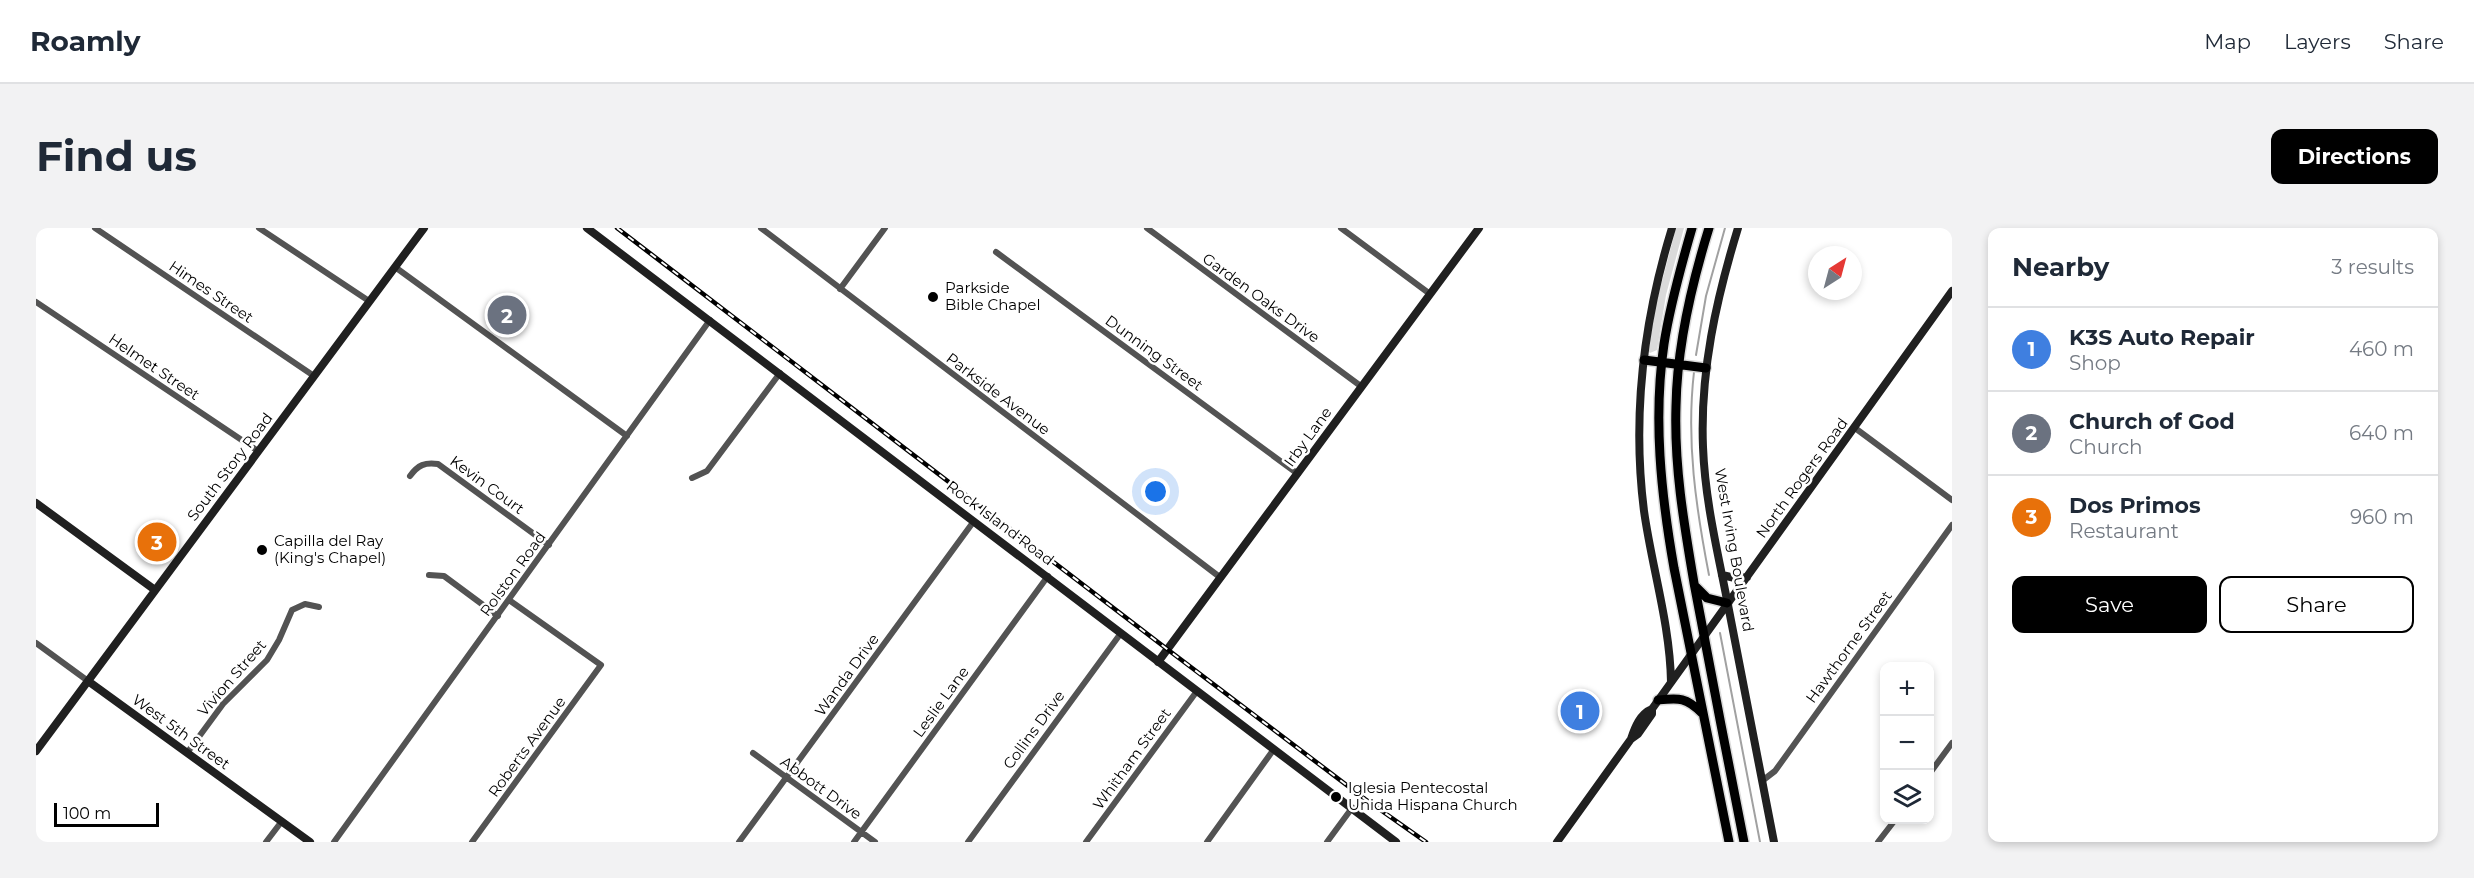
<!DOCTYPE html>
<html lang="en">
<head>
<meta charset="utf-8">
<style>
	body { margin:0; font-family:Montserrat,sans-serif; background:#f2f2f3; color:#1f2937 }
	.controls { position:absolute; right:18px; bottom:18px; display:grid; overflow:hidden; border-radius:12px; box-shadow:0 3px 9px #0003 }
	.controls button { width:54px; height:54px; display:grid; place-items:center; padding:0; border:0; border-bottom:2px solid #e0e1e3; background:#fff; color:#1f2937; font:30px sans-serif }
	.compass { position:absolute; left:1772px; top:18px; width:54px; height:54px; border-radius:50%; background:#fff; box-shadow:0 3px 9px #0003; rotate:36deg }
	.scale { position:absolute; left:18px; bottom:15px; width:105px; box-sizing:border-box; padding-left:6px; border:3px solid #000; border-top:0; font-size:16px; line-height:21px; white-space:nowrap; color:#000; -webkit-text-stroke:4px #fff; paint-order:stroke }
	.you { position:absolute; left:1120px; top:264px; width:21px; height:21px; margin:-15px; border:4px solid #fff; border-radius:50%; background:#1a73e8; box-shadow:0 0 0 9px #1a73e833 }
	.badge { display:grid; place-items:center; width:39px; height:39px; border-radius:50%; background:#000; color:#fff; font-size:20px; font-weight:700 }
	.pin { position:absolute; translate:-50% -50%; border:3px solid #fff; box-shadow:0 2px 6px #0006 }
	.list { margin:0; padding:0; list-style:none }
	h2 { display:flex; justify-content:space-between; align-items:center; height:78px; margin:0; padding:0 24px; font-size:26px }
	h2 small { font-size:20px; font-weight:400; color:#747a83 }
	.list li { display:grid; grid-template-columns:39px 1fr auto; gap:18px; align-items:center; box-sizing:border-box; height:84px; padding:0 24px; border-top:2px solid #e0e1e3 }
	.list b { display:block; font-size:22px; white-space:nowrap }
	.list p { margin:0; font-size:20px; white-space:nowrap; color:#747a83 }
	.list em { font-size:20px; font-style:normal; color:#747a83 }
	.actions { display:flex; gap:12px; padding:18px 24px }
	.actions a { flex:1; padding:14px 0; border:2px solid #000; border-radius:12px; text-align:center; font-size:21px; color:#000 }
	.actions .main { background:#000; color:#fff }
	.icon { flex:none; width:33px; height:33px; fill:none; stroke:currentColor; stroke-width:2; stroke-linecap:round; stroke-linejoin:round }
	.map { position:relative; flex:none; width:1916px; height:614px; overflow:hidden; border-radius:12px }
	header { display:flex; align-items:center; gap:36px; box-sizing:border-box; height:84px; padding:0 30px; background:#fff; border-bottom:2px solid #e0e1e3 }
	header strong { font-size:28px }
	nav { display:flex; gap:33px; margin-inline-start:auto; font-size:21px }
	.intro { display:flex; align-items:center; justify-content:space-between; box-sizing:border-box; height:144px; padding:0 36px }
	h1 { margin:0; font-size:42px }
	.button { padding:15px 27px; border-radius:12px; background:#000; color:#fff; font-size:21px; font-weight:700 }
	main { display:flex; gap:36px; padding:0 36px }
	aside { flex:1; background:#fff; border-radius:12px; box-shadow:0 3px 9px #0003 }
	.map>svg:first-child { display:block }
	.grass { fill:#dadada }
	.lines { fill:none; stroke-linecap:round; stroke-linejoin:round }
	.stream { stroke:#a1a1a1; stroke-width:2 }
	.primary-casing { stroke:#dbdbdb; stroke-width:12 }
	.street { stroke:#535353; stroke-width:6 }
	.secondary { stroke:#202020; stroke-width:8 }
	.primary { stroke:#000; stroke-width:9 }
	.rail-casing { stroke:#000; stroke-width:4.5 }
	.rail { stroke:#fff; stroke-width:2; stroke-dasharray:7; stroke-linecap:butt }
	.poi-dot { fill:#000; stroke:#fff; stroke-width:2 }
	.labels { text-anchor:middle; stroke-width:5; stroke-linejoin:round; paint-order:stroke }
	.poi-label { font-size:15px; fill:#000; stroke:#fff; text-anchor:start }
	.street-label { font-size:15px; fill:#000; stroke:#fff }
</style>
</head>
<body>
<header>
<strong>Roamly</strong>
<nav><a>Map</a><a>Layers</a><a>Share</a></nav>
</header>
<div class="intro"><h1>Find us</h1><a class="button">Directions</a></div>
<main>
<div class="map">
<svg width="1916" height="614" viewBox="0 0 1916 614">
	<rect width="100%" height="100%" fill="#fff"/>
	<!-- grass -->
	<path class="grass" d="M1640,0H1648L1630,67L1621,122L1614,125L1612,123L1620,76Z"/>
	<g class="lines">
		<!-- stream -->
		<path class="stream" d="M1660,127L1670,68L1689,0
			M1658,144C1650,213 1660,280 1673,347
			M1684,405L1724,614"/>
		<defs>
			<path id="primary" d="M1656,0C1645,38 1634,77 1628,116C1617,190 1625,266 1638,340L1693,614
				M1673,0C1655,58 1641,118 1640,178C1638,238 1648,296 1658,355C1674,441 1691,528 1708,614
				M1608,132L1670,140
				M1660,359L1671,370L1691,375
				M1622,472C1643,470 1650,469 1666,485"/>
		</defs>
		<!-- primary casing -->
		<use href="#primary" class="primary-casing"/>
		<!-- street -->
		<path class="street" d="M59,0L278,148
			M223,0L333,73
			M725,0L1185,350
			M1111,0L1326,159
			M1305,0L1394,66
			M960,24L1262,246
			M359,39L591,208
			M804,61L849,0
			M0,74L222,223
			M1819,200L1916,272
			M374,248C382,237 389,234 402,236L513,317
			M656,250L671,243L744,145
			M393,347L408,348L462,388
			M0,415L52,453
			M151,525L187,476L231,432L243,412L256,382L269,376L283,379
			M717,525L839,614
			M1894,545L1916,515
			M1726,553L1739,543L1916,297
			M230,614L246,593
			M298,614L674,92
			M436,614L565,437L473,372
			M703,614L938,293
			M818,614L1012,348
			M932,614L1085,405
			M1050,614L1161,463
			M1171,614L1238,521
			M1291,614L1316,580
			M1842,614L1859,592"/>
		<!-- secondary -->
		<path class="secondary" d="M551,0L1360,614
			M1702,0C1680,72 1664,144 1667,219C1669,273 1682,325 1692,377C1707,456 1722,535 1738,614
			M0,275L119,362
			M1686,347L1699,350L1711,349
			M1122,434L1443,0
			M52,453L274,614
			M1635,454C1634,396 1616,340 1608,283C1596,188 1608,91 1636,0
			M1595,511C1599,499 1604,486 1616,481L1916,63
			M0,523L388,0
			M1521,614L1595,511L1602,506L1616,486V481"/>
		<!-- primary -->
		<use href="#primary" class="primary"/>
		<defs>
			<path id="rail" d="M581,0L1131,421L1329,571L1390,614"/>
		</defs>
		<!-- rail casing -->
		<use href="#rail" class="rail-casing"/>
		<!-- rail -->
		<use href="#rail" class="rail"/>
	</g>
	<!-- markers -->
	<g class="poi-dot">
		<circle cx="897" cy="69" r="6"/>
		<circle cx="226" cy="322" r="6"/>
		<circle cx="1300" cy="569" r="6"/>
	</g>
	<g class="labels">
		<!-- poi labels -->
		<g class="poi-label">
			<text x="909" y="65">Parkside<tspan x="909" dy="17">Bible Chapel</tspan></text>
			<text x="238" y="318">Capilla del Ray<tspan x="238" dy="17">(King's Chapel)</tspan></text>
			<text x="1312" y="565">Iglesia Pentecostal<tspan x="1312" dy="17">Unida Hispana Church</tspan></text>
		</g>
		<!-- street labels -->
		<g class="street-label">
			<text transform="translate(175 64) rotate(34)" y="5">Himes Street</text>
			<text transform="translate(1225 70) rotate(36)" y="5">Garden Oaks Drive</text>
			<text transform="translate(1118 125) rotate(36)" y="5">Dunning Street</text>
			<text transform="translate(118 139) rotate(34)" y="5">Helmet Street</text>
			<text transform="translate(962 166) rotate(37)" y="5">Parkside Avenue</text>
			<text transform="translate(1272 209) rotate(-54)" y="5">Irby Lane</text>
			<text transform="translate(194 239) rotate(-53)" y="5">South Story Road</text>
			<text transform="translate(1766 250) rotate(-54)" y="5">North Rogers Road</text>
			<text transform="translate(451 257) rotate(36)" y="5">Kevin Court</text>
			<text transform="translate(964 295) rotate(37)" y="5">Rock Island Road</text>
			<text transform="translate(1698 322) rotate(80)" y="5">West Irving Boulevard</text>
			<text transform="translate(477 346) rotate(-54)" y="5">Rolston Road</text>
			<text transform="translate(1813 419) rotate(-54)" y="5">Hawthorne Street</text>
			<text transform="translate(811 447) rotate(-54)" y="5">Wanda Drive</text>
			<text transform="translate(196 450) rotate(-49)" y="5">Vivion Street</text>
			<text transform="translate(905 474) rotate(-54)" y="5">Leslie Lane</text>
			<text transform="translate(998 502) rotate(-54)" y="5">Collins Drive</text>
			<text transform="translate(145 504) rotate(36)" y="5">West 5th Street</text>
			<text transform="translate(491 519) rotate(-54)" y="5">Roberts Avenue</text>
			<text transform="translate(1096 531) rotate(-54)" y="5">Whitham Street</text>
			<text transform="translate(785 560) rotate(36)" y="5">Abbott Drive</text>
		</g>
	</g>
</svg>
<div class="controls">
<button>+</button>
<button>−</button>
<button><svg class="icon" aria-label="layers" viewBox="0 0 24 24"><path d="M12 4l9 5-9 5-9-5zM3 14l9 5 9-5"/></svg></button>
</div>
<svg class="compass" viewBox="-18 -18 36 36"><path d="M0-13l5 13h-10z" fill="#e53935"/><path d="M0 13l5-13h-10z" fill="#747a83"/></svg>
<div class="scale">100 m</div>
<div class="you"></div>
<div class="pin badge" style="left:1544px;top:483px;background:#3f7fe0">1</div>
<div class="pin badge" style="left:471px;top:87px;background:#6b7280">2</div>
<div class="pin badge" style="left:121px;top:314px;background:#e8710a">3</div>
</div>
<aside>
<h2>Nearby<small>3 results</small></h2>
<ul class="list">
<li><span class="badge" style="background:#3f7fe0">1</span><div><b>K3S Auto Repair</b><p>Shop</p></div><em>460 m</em></li>
<li><span class="badge" style="background:#6b7280">2</span><div><b>Church of God</b><p>Church</p></div><em>640 m</em></li>
<li><span class="badge" style="background:#e8710a">3</span><div><b>Dos Primos</b><p>Restaurant</p></div><em>960 m</em></li>
</ul>
<div class="actions"><a class="main">Save</a><a>Share</a></div>
</aside>
</main>
</body>
</html>
